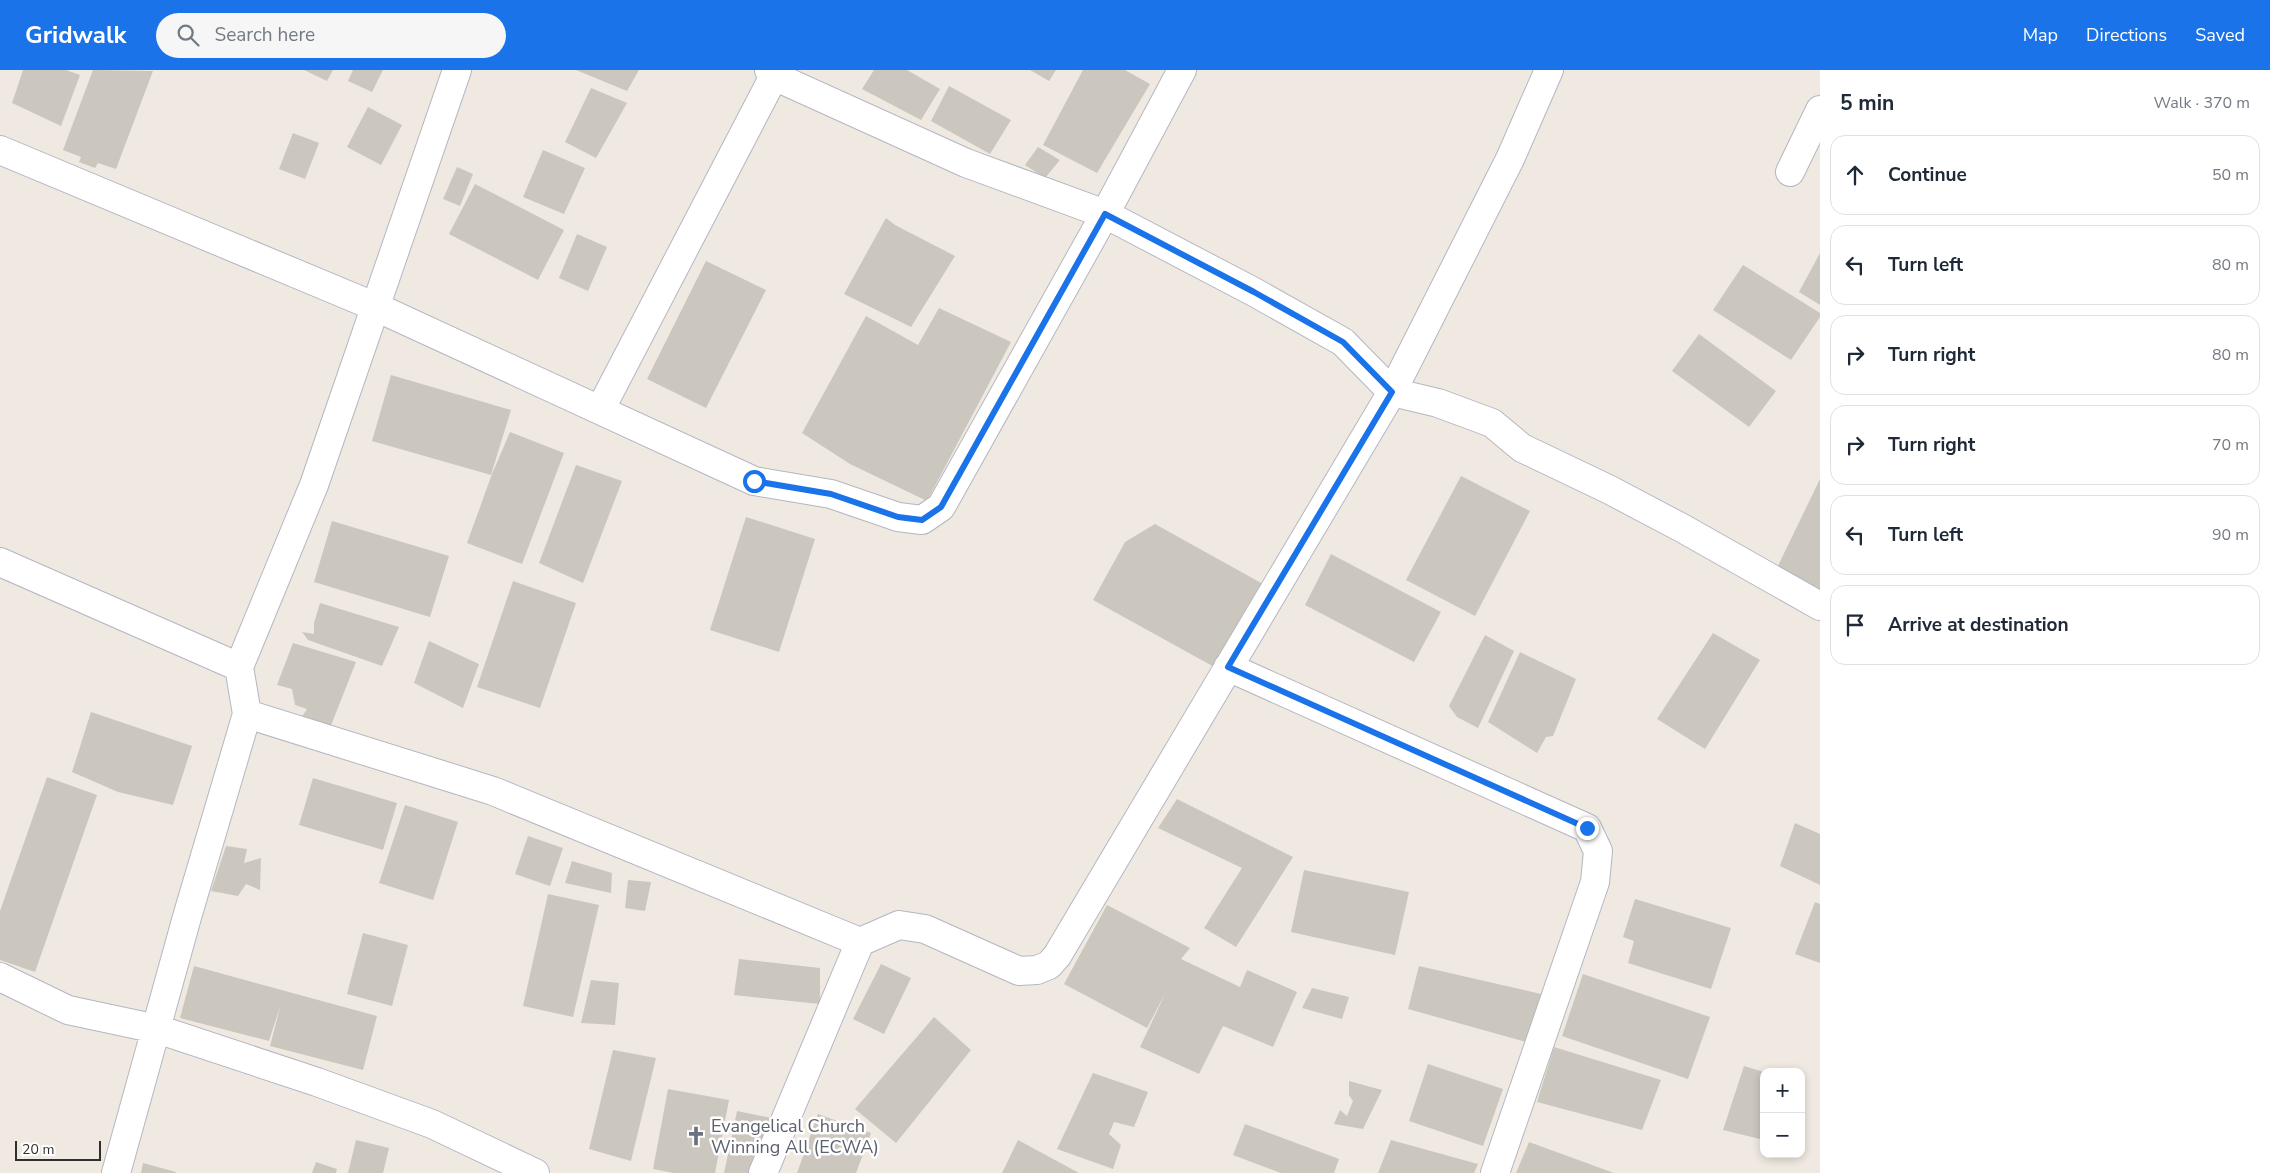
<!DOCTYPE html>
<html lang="en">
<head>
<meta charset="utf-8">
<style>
	body { margin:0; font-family:"Nunito Sans",sans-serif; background:#f6f6f7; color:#1f2937 }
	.controls { position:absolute; right:15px; bottom:15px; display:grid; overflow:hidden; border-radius:10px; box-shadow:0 2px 8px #0003 }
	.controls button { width:45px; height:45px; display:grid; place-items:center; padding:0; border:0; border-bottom:1px solid #e0e1e3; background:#fff; color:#1f2937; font:25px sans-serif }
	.scale { position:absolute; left:15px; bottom:12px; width:86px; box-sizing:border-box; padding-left:5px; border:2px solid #2e2e2e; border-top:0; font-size:14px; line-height:18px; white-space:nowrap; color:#2e2e2e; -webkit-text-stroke:4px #fff; paint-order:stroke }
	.stop { position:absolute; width:15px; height:15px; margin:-11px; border:4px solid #1a73e8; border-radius:50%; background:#fff }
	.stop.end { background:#1a73e8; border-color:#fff; box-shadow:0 1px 5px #0008 }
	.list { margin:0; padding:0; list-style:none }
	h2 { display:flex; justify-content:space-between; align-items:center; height:65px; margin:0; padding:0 20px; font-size:21px }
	h2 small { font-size:16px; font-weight:400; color:#747a83 }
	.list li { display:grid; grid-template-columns:32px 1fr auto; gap:15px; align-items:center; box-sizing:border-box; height:80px; margin:0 10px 10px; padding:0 10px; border:1px solid #e0e1e3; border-radius:15px }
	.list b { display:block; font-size:19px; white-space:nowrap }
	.list em { font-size:16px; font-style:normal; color:#747a83 }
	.icon { flex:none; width:28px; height:28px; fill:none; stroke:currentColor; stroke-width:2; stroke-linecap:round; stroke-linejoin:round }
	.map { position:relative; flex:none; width:1820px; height:1103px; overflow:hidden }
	header { display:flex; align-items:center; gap:30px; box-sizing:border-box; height:70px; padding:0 25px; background:#1a73e8; color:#fff }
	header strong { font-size:24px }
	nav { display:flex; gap:28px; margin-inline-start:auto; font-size:18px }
	.search { width:350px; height:45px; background:#f6f6f7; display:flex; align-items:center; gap:12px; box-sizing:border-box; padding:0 18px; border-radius:28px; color:#747a83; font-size:19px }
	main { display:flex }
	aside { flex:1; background:#fff }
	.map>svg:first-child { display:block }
	.building { fill:#cbc7bf }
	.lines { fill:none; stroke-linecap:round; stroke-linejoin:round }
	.minor-casing { stroke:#b4b7c1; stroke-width:30 }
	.minor { stroke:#fff; stroke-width:28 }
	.route { stroke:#1a73e8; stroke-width:6 }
	.labels { text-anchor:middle; stroke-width:5; stroke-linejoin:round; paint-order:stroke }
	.worship-label { font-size:18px; fill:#5b616d; stroke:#fff; text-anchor:start }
</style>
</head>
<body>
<header>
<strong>Gridwalk</strong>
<div class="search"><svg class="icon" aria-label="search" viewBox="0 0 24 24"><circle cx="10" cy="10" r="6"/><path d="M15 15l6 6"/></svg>Search here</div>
<nav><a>Map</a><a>Directions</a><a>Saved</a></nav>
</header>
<main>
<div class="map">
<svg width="1820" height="1103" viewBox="0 0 1820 1103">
	<rect width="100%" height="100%" fill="#efe9e1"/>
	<!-- building -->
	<path class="building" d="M23,0H66L80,5L61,56L12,33Z
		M93,0L153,1L116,99L98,93L95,98L79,92L81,87L63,80Z
		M304,0H333L327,11Z
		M353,0H383L372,22L348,11Z
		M576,0H639L627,21Z
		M874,0H907L940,19L921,50L862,19Z
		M1030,0H1056L1049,11Z
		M1083,0H1125L1150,14L1097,103L1043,75Z
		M949,16L1011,50L990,84L931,51Z
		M591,18L627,33L596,88L565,72Z
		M368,37L402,55L381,95L347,77Z
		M293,63L319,73L305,109L279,99Z
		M1038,77L1060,90L1045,108L1025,95Z
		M543,80L585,98L564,144L523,127Z
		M457,97L473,104L460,136L443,129Z
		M475,114L564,160L538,210L449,164Z
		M886,148L895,155L955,186L911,257L844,224Z
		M577,164L607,177L588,221L559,208Z
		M1820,183V235L1799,222Z
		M706,191L766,220L706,338L647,309Z
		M1743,195L1820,243V247L1791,290L1713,240Z
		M939,238L1011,272L927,431L850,394L802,363L866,246L918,275Z
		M1699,264L1776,321L1749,357L1672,301Z
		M391,305L511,340L491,405L372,371Z
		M510,362L564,383L522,494L467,473L492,404Z
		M576,395L622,411L583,513L539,493Z
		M1461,406L1530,441L1475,546L1406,510Z
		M1820,409V529L1776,500Z
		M746,447L815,469L779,582L710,560Z
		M332,451L449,486L430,547L314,512Z
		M1155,454L1263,514L1216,598L1093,530L1125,472Z
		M1331,484L1441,542L1414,592L1305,535Z
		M513,511L576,533L540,638L477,617Z
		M320,533L399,557L382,596L308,570L302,562L314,564V553Z
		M1713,563L1760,590L1705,679L1657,649Z
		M1485,565L1514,581L1478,658L1457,647L1449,636Z
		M429,571L479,594L463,638L414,613Z
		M293,573L356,592L328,663L301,648L307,639L295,635L292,619L277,615Z
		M1520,582L1576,609L1553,666L1546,667L1537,683L1488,652Z
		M91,642L192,676L173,735L118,722L72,702Z
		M47,707L97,725L35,902L0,890V841Z
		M313,708L397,733L383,780L299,755Z
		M1177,729L1293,787L1236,877L1204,858L1242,798L1158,758Z
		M405,735L458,752L433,830L379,813Z
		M1795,753L1820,764V815L1780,796Z
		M528,766L563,778L550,816L515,804Z
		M226,776L247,779L244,793L261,788L260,820L246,814L238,826L211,821Z
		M572,791L612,803L611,823L565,813Z
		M1304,800L1409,822L1395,885L1291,862Z
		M628,810L651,812L645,841L625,838Z
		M548,824L599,835L573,947L523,936Z
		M1635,829L1731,858L1711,919L1628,893L1634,871L1623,867Z
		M1815,832L1820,834V893L1795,884Z
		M1107,835L1190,878L1181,889L1240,917L1247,900L1297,922L1273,977L1223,956L1199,1004L1140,977L1166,922L1147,958L1064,914Z
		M363,863L408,875L392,936L347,924Z
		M739,889L820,898V934L734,925Z
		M881,894L911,908L884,964L853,949Z
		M194,896L377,946L363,1000L270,976L281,934L269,971L180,948Z
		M1419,896L1541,924L1530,973L1408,939Z
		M1583,904L1710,947L1688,1009L1562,966Z
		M591,910L619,913L615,955L581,953Z
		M1312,918L1349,927L1342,949L1302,938Z
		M934,947L971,980L896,1073L855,1039Z
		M1554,977L1661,1010L1642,1060L1537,1032Z
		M613,980L656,988L631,1091L589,1079Z
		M1428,994L1503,1019L1483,1076L1409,1051Z
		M1744,996L1764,1002V1070L1723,1060Z
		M1093,1003L1148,1022L1134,1057L1114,1052L1109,1064L1121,1075L1113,1099L1057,1079Z
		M1349,1011L1382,1020L1363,1059L1334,1054L1340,1040L1347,1046L1353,1031L1349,1025Z
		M668,1019L729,1030L715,1103H674L653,1099Z
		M737,1041L772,1048L760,1103H724Z
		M818,1044L871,1063L856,1103H797Z
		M1245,1054L1339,1089L1334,1103H1281L1233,1085Z
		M356,1070L389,1078L383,1103H348Z
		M1018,1070L1079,1103H1002Z
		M1391,1070L1478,1094L1474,1103H1378Z
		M1529,1072L1614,1103H1516Z
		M316,1092L337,1099L336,1103H312Z
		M143,1093L176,1102V1103H141Z"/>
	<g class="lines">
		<defs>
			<path id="minor" d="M769,0L774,6L966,93L1105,144L1254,222L1343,272L1392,322L1438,333L1492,353L1522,378L1608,419L1682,458L1820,536
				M0,80L376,237L754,411L831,424L898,447L922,450L941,437L1105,144L1182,0
				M1790,102L1820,40
				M600,340L774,6
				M0,492L239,597
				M1228,597L1587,758L1598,781L1595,812L1495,1103
				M247,644L493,721L860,872L899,855L925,859L1019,901L1037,900L1049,895L1057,886L1392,322L1510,89L1549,0
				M0,907L68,940L157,959L317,1012L432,1054L535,1103
				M116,1103L187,847L247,644L239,597L314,415L457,0
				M763,1103L860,872"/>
		</defs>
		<!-- minor casing -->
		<use href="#minor" class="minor-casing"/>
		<!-- minor -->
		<use href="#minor" class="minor"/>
	</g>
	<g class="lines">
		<!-- route -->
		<path class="route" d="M754,411L831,424L898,447L922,450L941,437L1105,144L1254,222L1343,272L1392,322L1228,597L1587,758"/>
	</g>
	<!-- icons -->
	<defs>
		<symbol id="church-bare" viewBox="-9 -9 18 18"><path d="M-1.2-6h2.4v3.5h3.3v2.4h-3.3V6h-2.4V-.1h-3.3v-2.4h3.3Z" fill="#6b7280" stroke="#fff" stroke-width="2.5" paint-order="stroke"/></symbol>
	</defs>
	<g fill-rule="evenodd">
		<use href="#church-bare" x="682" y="1052" width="28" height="28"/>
	</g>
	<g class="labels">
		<!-- worship labels -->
		<g class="worship-label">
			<text x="711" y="1062">Evangelical Church<tspan x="711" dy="21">Winning All (ECWA)</tspan></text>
		</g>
	</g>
</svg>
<div class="controls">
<button>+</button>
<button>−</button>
</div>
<div class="scale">20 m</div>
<div class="stop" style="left:754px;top:411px"></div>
<div class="stop end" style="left:1587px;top:758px"></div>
</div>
<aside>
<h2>5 min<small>Walk · 370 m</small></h2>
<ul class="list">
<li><svg class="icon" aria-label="ahead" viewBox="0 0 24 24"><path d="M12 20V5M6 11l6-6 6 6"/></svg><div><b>Continue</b></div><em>50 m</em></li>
<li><svg class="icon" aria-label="left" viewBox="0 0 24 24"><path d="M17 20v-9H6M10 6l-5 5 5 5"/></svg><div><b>Turn left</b></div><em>80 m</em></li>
<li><svg class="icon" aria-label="right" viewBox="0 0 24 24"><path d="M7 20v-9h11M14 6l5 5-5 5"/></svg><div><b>Turn right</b></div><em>80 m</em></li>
<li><svg class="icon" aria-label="right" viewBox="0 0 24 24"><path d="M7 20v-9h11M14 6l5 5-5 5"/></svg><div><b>Turn right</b></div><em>70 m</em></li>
<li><svg class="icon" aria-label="left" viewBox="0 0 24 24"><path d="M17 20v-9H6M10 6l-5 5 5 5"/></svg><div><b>Turn left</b></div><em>90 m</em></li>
<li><svg class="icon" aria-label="arrive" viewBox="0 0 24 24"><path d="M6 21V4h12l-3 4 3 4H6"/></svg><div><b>Arrive at destination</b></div></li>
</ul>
</aside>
</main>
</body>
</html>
